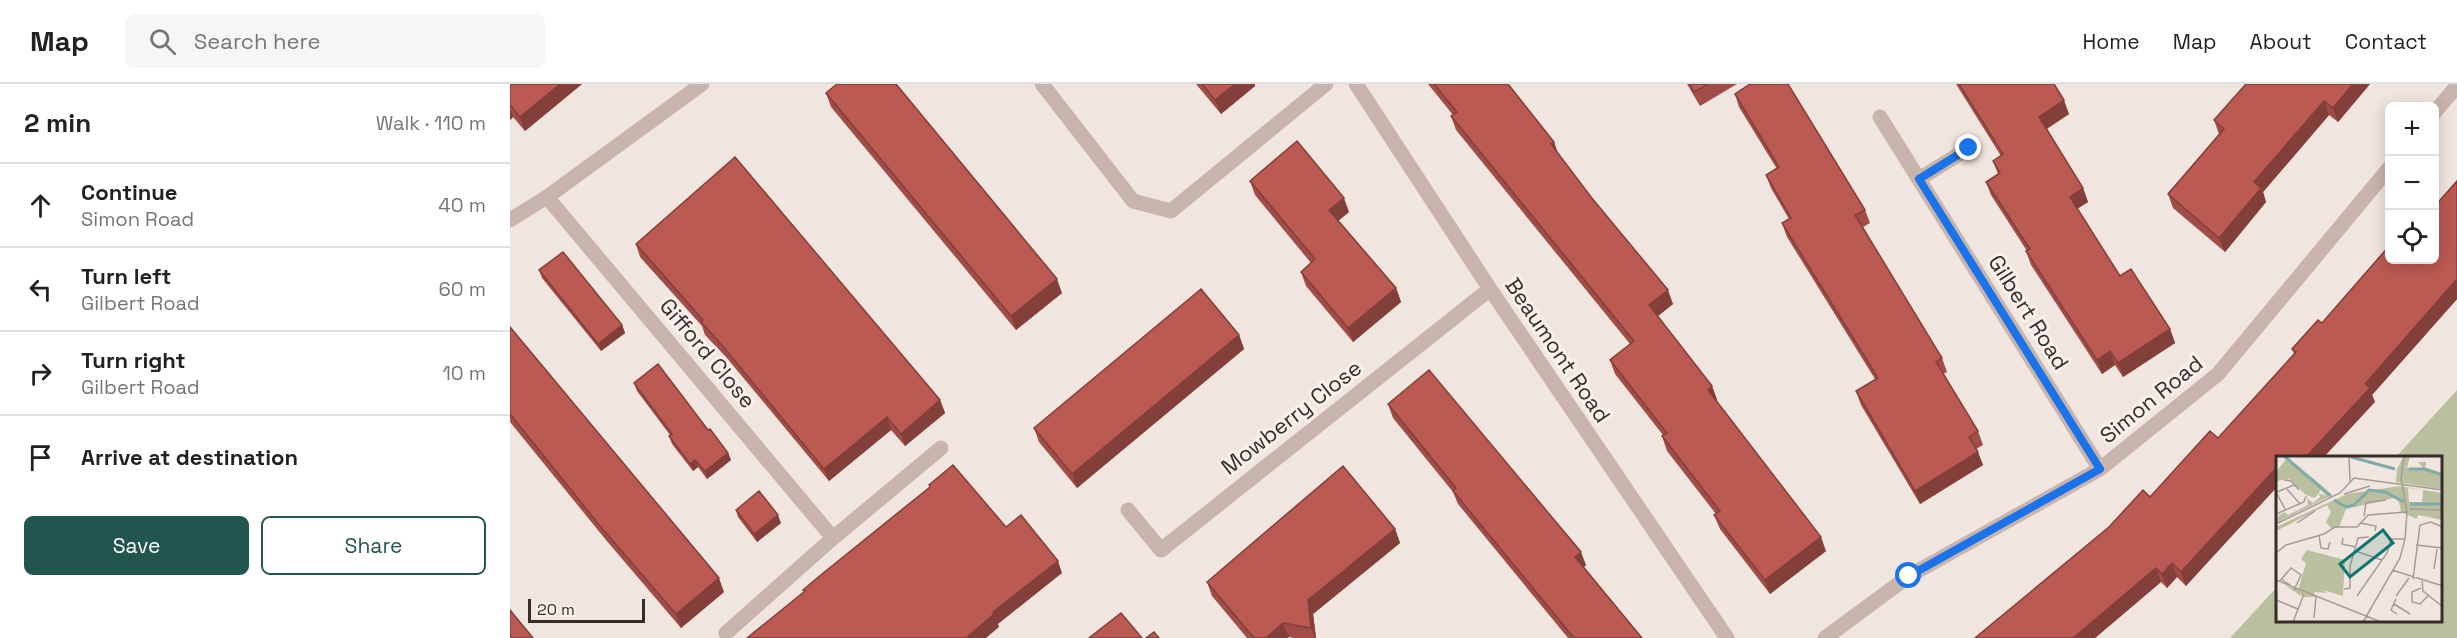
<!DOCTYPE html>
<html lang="en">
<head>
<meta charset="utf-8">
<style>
	body { margin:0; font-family:"Space Grotesk",sans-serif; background:#f6f6f6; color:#222 }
	.controls { position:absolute; right:18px; top:18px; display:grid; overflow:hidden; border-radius:9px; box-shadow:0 3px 15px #0003 }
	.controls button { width:54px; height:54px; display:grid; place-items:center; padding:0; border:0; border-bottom:2px solid #e0e0e0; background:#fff; color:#222; font:30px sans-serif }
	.scale { position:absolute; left:18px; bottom:15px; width:117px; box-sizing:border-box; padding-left:6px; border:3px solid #362c2a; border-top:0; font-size:16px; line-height:21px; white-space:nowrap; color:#362c2a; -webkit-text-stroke:4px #f8f0eb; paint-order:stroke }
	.stop { position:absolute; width:18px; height:18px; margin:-14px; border:4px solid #1a73e8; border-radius:50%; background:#fff }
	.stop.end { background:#1a73e8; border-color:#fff; box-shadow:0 2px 6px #0008 }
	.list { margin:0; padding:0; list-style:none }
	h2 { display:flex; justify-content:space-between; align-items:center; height:78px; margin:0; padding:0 24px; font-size:26px }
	h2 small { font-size:20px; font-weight:400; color:#767676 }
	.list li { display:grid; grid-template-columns:39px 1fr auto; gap:18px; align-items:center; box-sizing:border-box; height:84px; padding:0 24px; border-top:2px solid #e0e0e0 }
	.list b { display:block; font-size:22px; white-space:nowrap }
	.list p { margin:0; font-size:20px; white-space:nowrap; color:#767676 }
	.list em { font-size:20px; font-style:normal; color:#767676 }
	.actions { display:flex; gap:12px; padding:18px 24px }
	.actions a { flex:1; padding:14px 0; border:2px solid #23554f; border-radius:9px; text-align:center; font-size:21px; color:#23554f }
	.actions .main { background:#23554f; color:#fff }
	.icon { flex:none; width:33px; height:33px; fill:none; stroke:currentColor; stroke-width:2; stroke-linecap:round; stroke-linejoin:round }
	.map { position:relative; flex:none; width:1947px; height:554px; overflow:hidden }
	header { display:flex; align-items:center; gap:36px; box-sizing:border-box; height:84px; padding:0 30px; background:#fff; border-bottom:2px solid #e0e0e0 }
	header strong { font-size:28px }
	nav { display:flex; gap:33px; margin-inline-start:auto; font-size:21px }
	.search { width:420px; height:54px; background:#f6f6f6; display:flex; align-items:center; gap:15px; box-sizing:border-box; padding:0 21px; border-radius:9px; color:#767676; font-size:22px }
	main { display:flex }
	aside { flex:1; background:#fff }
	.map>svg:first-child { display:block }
	.green { fill:#babfa0 }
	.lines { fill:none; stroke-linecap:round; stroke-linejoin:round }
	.minor { stroke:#c8b4ac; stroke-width:15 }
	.wall { fill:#a14d47 }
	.shaded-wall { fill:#833f39 }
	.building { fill:#bb5a52; stroke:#833f39; stroke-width:1.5 }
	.route { stroke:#1a73e8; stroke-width:8 }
	.labels { text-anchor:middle; stroke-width:6; stroke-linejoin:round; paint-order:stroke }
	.street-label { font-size:22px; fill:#362c2a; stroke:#f8f0eb }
	.inset-river { fill:none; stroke:#80aba6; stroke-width:3 }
	.inset-road { fill:none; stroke:#a69b97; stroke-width:1.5 }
	.view { fill:#0f766e; fill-opacity:0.15; stroke:#0f766e; stroke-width:3 }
	.inset-edge { fill:none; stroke:#362c2a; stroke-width:3 }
</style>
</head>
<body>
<header>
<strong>Map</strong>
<div class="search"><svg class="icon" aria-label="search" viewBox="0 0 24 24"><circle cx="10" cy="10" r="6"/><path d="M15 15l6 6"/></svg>Search here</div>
<nav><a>Home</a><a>Map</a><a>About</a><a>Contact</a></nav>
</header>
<main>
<aside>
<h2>2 min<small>Walk · 110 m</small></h2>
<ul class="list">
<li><svg class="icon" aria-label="ahead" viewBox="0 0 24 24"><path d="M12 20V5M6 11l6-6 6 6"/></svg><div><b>Continue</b><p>Simon Road</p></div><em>40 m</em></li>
<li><svg class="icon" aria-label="left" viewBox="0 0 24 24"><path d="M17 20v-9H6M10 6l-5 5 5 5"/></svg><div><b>Turn left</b><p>Gilbert Road</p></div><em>60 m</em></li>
<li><svg class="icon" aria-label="right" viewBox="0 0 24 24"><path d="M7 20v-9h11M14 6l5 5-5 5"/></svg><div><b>Turn right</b><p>Gilbert Road</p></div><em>10 m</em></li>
<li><svg class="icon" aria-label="arrive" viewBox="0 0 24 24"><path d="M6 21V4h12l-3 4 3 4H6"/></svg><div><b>Arrive at destination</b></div></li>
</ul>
<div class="actions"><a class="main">Save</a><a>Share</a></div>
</aside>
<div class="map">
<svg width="1947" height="554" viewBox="0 0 1947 554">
	<rect width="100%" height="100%" fill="#f1e5df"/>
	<!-- green -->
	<path class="green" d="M1947,306V554H1720L1767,503V538H1930V374H1885Z"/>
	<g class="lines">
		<!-- minor -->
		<path class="minor" d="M532,0L623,117L661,127L816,0
			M846,0L980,205L1217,554
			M1924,29L1947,2
			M1370,33L1590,385
			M1409,95L1459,64
			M37,113L323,454L431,364
			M0,136L37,113L192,0
			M618,426L651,466L980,205
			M216,549L323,454
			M1315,554L1399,492L1590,385L1708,290L1880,83"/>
	</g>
	<!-- wall -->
	<path class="wall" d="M0,0H72L15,47L3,33L0,36Z
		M686,0H745V2L711,30Z
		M918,0H998L1044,58L1047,69L1163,220L1148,232L1202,302L1207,316L1206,317L1316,467L1260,510L1210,445L1204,431L1206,430L1157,367L1152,352L1153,351L1105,290L1100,276L1120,260L946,46L941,32L943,31Z
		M1177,0H1227L1190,22Z
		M1446,0H1544L1559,30L1537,45L1573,104L1578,118L1567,125L1610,192L1660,245L1665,259L1613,293L1605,281L1592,290L1521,181L1516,167H1517L1481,111L1476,98L1488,90L1483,77L1491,72Z
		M1736,0H1860L1828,38L1819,31L1753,108L1756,118L1715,168L1663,124L1658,110L1709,50L1704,36Z
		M316,9L552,209L506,246L321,23Z
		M1225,10L1355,126L1360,139L1353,143L1432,274L1437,288L1433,290L1468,347L1473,361L1466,365L1473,381L1410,420L1351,321L1346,307L1365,295L1277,153L1272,139L1279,135L1261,104L1256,91L1267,85L1229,23Z
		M740,97L839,128L828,137L886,204L891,218L843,258L796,202L791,188L801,179L745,111Z
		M1947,97V215L1862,311L1865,318L1767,374L1676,502L1667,493L1657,504L1651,498L1585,554L1640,413L1708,354L1784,270L1782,265L1812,239L1880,176Z
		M126,160L430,316L435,329L395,362L381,346L319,397L216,273L195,251L192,242L130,173Z
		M29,186L112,241L115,249L91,267L32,194Z
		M0,243L214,508L171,544L96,456L0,338Z
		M729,251L734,265L567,404L529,358L524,344Z
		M124,299L198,346L218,369L221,376L197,395L188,383L183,387L162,360L159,352L160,351L127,307Z
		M878,320L1076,481L1074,483L1132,554H1058L948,420L943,408L883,334Z
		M226,426L271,439L247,458L228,433Z
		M885,445L890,459L803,530L806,554H784L779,553L777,554H737L702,512L697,498Z"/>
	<!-- shaded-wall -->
	<path class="shaded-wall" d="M50,0H72L15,47L10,33Z
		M725,0H745V2L711,30L705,16Z
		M1843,0H1860L1828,38L1823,24Z
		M1554,16L1559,30L1534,46L1529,33Z
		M1814,17L1819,31L1753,108L1756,118L1715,168L1709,154L1744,98Z
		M0,24L3,33L0,36Z
		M1044,58L1049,72L1041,60Z
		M1573,104L1578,118L1565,126L1560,113Z
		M834,114L839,128L824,140L819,126Z
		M547,195L552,209L506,246L501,232Z
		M1947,195V215L1862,311L1865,318L1813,374H1795L1855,300Z
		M886,204L891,218L843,258L838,244Z
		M1158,206L1163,220L1144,235L1139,221Z
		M112,241L115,249L91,267L88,260Z
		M1660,245L1665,259L1613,293L1608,279Z
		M729,251L734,265L567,404L562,390Z
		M1600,267L1605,281L1592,290L1587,276Z
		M1202,302L1207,316L1203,320L1198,306Z
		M430,316L435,329L395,362L391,350Z
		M377,333L381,346L319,397L314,385Z
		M1468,368L1473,381L1410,420L1405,407Z
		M218,369L221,376L197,395L195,387Z
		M185,376L188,383L183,387L180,380Z
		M1767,383V403L1676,502L1671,488Z
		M268,431L271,439L247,458L244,450Z
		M885,445L890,459L803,530L806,554H805L801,544L798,516Z
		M1311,453L1316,467L1260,510L1255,496Z
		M1071,468L1076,481L1070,486L1065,473Z
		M548,477L552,489L488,540L489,543L476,554H456L483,528Z
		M1662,479L1667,493L1657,504L1652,490Z
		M1646,484L1651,498L1585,554H1563Z
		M209,494L214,508L171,544L166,530Z
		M773,539L779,553L777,554H756Z"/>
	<!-- building -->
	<path class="building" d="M0,0H50L10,33L0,21Z
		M327,0H386L547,195L501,232L316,9Z
		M692,0H725L705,16Z
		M924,0H998L1044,58L1041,60L1081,113L1158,206L1139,221L1202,302L1198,306L1311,453L1255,496L1204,431L1210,427L1152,352L1157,349L1100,276L1124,257L941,32L947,28Z
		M1180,0H1198L1184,8Z
		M1240,0H1278L1355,126L1345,131L1432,274L1426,278L1468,347L1459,353L1468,368L1405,407L1346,307L1368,294L1272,139L1281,134L1256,91L1269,83L1225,10Z
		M1449,0H1544L1554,16L1529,33L1573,104L1560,113L1610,192L1621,185L1660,245L1608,279L1600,267L1587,276L1516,167L1520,165L1476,98L1490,89L1483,77L1493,70Z
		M1736,0H1843L1823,24L1814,17L1744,98L1751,104L1709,154L1658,110L1714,45L1704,36Z
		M787,57L834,114L819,126L886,204L838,244L791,188L805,175L740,97Z
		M225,73L430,316L391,350L377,333L314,385L211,260L191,238L193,236L126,160Z
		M1947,97V195L1855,300L1860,304L1795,374H1767V383L1671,488L1662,479L1652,490L1646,484L1563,554H1465L1599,443L1633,406L1640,413L1700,347L1708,354L1786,268L1782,265L1808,236L1812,239L1880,161V176H1924V123Z
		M53,168L112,241L88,260L29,186Z
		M691,205L729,251L562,390L524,344Z
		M0,243L209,494L166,530L90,442L0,330Z
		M148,280L198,346L200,345L218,369L195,387L185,376L180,380L159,352L162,350L124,299Z
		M919,286L1071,468L1065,473L1132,554H1064L943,407L946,404L878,320Z
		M443,381L496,443L511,431L548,477L483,528L484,530L456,554H237L295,507L293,506L312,490L420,403L419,401Z
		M833,382L885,445L798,516L801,544L773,539L756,554H744L697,498Z
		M249,407L268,431L244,450L226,426Z
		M0,526L23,554H0Z
		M611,529L632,554H579Z
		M644,548L649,554H636Z"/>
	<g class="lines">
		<!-- route -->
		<path class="route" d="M1399,492L1590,385L1409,95L1459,64"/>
	</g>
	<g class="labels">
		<!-- street labels -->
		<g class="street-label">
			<text transform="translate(1519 228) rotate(58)" y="8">Gilbert Road</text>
			<text transform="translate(1048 266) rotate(56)" y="8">Beaumont Road</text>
			<text transform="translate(198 269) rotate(50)" y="8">Gifford Close</text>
			<text transform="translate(1641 315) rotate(-39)" y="8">Simon Road</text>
			<text transform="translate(781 333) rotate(-38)" y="8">Mowberry Close</text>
		</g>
	</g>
	<!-- overview -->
	<g transform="translate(1766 372)">
		<rect width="166" height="166" fill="#f1e5df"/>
		<path d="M128,0H134L131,12H147L142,6H150L149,12L166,18V33L120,26L121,13L87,2L121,13ZM11,2L45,29L54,40L0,67L3,59L9,56L12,59L32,49L31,42L37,47L44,41L42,37L50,40L45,34L39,42L30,39L13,23L0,25V16ZM124,30L166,37V64L142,59L141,63L125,56L123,46L118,42L70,53L63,71L56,73L50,66L55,56L51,49L0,75V71L71,38ZM132,32L147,34L146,46H133ZM31,94L69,104L67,140L47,134L51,137L38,136L40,141H27L8,129L22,134L30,107L25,103Z" fill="#babfa0" fill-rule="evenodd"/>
		<path class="inset-river" d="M8,0L55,40M75,1L119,13M133,13H149L167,19M58,44L70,51L78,49L93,34L109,36L128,46M134,48H167"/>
		<path class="inset-road" d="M73,0L74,25M8,24L15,25L23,34M11,33L24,48M0,36L9,53M1,36L18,29M68,38L94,30M134,53L167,54M0,58L28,46L30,40M88,60L90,47L110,44M21,67L39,55M84,67L100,70L99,75M0,68L64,37L78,22L167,34M43,79L45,92L52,93L54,86M67,82L66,88L80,91M140,89L167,92M79,95L106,104M0,97L10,89L48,78L59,71H81L92,59L131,56M158,113L161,93M116,114L167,130M5,123L21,134M137,123L144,69L155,66L167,71M0,124L105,166M146,125L147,135L167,151M3,126L15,112L25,119L18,134M145,132L136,136V146L144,148L152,140M68,133L74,132V110L82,82L93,81M81,140L111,97L115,83H129M120,140L133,122M120,143L115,154L121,158M0,144L22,153M118,148L134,158M38,162L40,141M17,166L28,138M87,166L124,102L129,83L131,56L125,22L128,0"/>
		<path class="view" d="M107,74L117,87L74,121L64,108Z"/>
		<rect width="166" height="166" class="inset-edge"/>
	</g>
</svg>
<div class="controls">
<button>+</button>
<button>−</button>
<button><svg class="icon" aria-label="locate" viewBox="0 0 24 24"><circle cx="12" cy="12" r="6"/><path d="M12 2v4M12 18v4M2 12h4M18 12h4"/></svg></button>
</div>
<div class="scale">20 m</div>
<div class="stop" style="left:1399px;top:492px"></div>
<div class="stop end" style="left:1459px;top:64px"></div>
</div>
</main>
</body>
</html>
